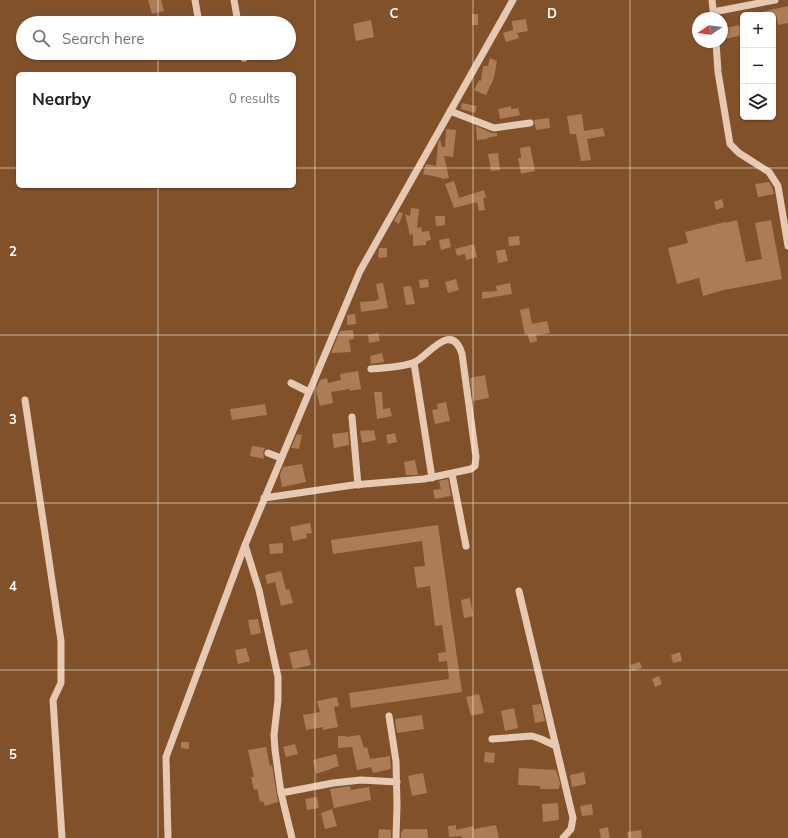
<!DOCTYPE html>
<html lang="en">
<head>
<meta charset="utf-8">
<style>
	body { margin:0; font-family:Mulish,sans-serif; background:#f2f2f2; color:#202124 }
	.controls { position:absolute; right:12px; top:12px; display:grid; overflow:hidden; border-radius:6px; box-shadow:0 1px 3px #0004 }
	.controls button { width:36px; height:36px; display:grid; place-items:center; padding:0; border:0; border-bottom:1px solid #e0e0e0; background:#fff; color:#202124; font:20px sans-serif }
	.compass { position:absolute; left:692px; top:12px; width:36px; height:36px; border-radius:50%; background:#fff; box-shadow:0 1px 3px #0004; rotate:257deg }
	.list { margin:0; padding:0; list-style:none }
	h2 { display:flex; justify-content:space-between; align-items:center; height:52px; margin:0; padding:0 16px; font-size:17px }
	h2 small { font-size:13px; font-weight:400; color:#757577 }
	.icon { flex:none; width:22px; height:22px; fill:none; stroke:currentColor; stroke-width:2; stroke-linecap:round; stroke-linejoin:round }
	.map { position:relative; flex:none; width:788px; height:838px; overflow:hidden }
	.search { position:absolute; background:#fff; box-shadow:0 1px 3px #0004; left:16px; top:16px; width:280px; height:44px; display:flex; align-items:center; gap:10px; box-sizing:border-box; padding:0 14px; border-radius:22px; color:#757577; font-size:15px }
	.panel { position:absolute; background:#fff; box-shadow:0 1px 3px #0004; left:16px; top:72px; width:280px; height:116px; border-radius:6px }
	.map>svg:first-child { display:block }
	.building { fill:#ab7c56 }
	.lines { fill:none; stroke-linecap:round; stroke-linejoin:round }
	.minor { stroke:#e6c9b2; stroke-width:7 }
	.grid { fill:none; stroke:#fff; stroke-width:1; stroke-opacity:0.55 }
	.grid-label { font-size:13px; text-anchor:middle; font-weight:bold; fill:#fff; stroke:#81522a; stroke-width:3; stroke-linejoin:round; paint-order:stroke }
</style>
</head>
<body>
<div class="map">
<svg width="788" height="838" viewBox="0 0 788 838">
	<rect width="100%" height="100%" fill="#81522a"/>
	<!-- building -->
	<path class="building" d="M148,0H161L164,11L152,14Z
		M788,6V23L778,25L776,15H762V12Z
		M472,14H478V25H472Z
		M526,19L528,31L517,33L519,38L506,42L503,33L513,30L512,21Z
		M371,20L374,37L356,41L353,24Z
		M739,25L742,35L722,40V29Z
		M490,58L497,61L494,78L486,95L474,90L479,80L481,81L483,66H488Z
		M462,103L477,106L475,113L461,109Z
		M511,106V109L518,108L520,115L500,119L498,109Z
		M582,114L584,131L603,128L605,136L587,139L591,160L581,161L576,134H570L567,116Z
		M549,118L550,128L536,130L534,120Z
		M476,126L492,133H497V136L487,138V139L477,140Z
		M446,129L456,130L453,157L444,156L449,178L442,179V178L423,174L426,164L436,166L438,143L440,139L442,147H445Z
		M530,146L535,171L521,174L518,158H521L520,148Z
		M498,153L500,170L491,171L488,154Z
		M454,181L459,198L484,190L486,198H483L485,210L479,211L477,202L454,208L445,184Z
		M769,182L772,187L774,194L758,197L755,184Z
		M722,199L724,207L716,210L714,202Z
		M411,208L419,209L417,228L421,227L422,232L429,231L431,240L426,241V245L413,246V234L410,235L405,214L410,216Z
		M399,212L403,213L399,224L394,221Z
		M435,216H445V225L436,226Z
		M737,220L746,262L762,259L755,223L771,220L782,279L724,290L703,296L699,278L677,284L668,248L688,243L685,232L725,222V223Z
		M519,236L520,245L509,246L508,237Z
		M449,238L451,247L441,250L439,240Z
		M474,244L477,257L466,260L465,254L457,256L455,249Z
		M379,248H387V257L378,258Z
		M505,249L508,261L498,263L496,251Z
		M428,279L429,287L420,288L419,280Z
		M456,279L459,290L448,293L445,282Z
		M383,283L388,308L361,312L360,302L375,301L379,299L376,284Z
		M510,283L512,294L482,299V292L497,291L496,286Z
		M411,286L415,304L406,305L403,287Z
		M529,308L532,324L547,321L550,333L536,335L537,341L530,343L527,334L525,335L520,310Z
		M355,314L356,324L347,325V315Z
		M353,330L354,339L349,340L351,352L331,353L340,331Z
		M378,333L380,341L369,343L368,335Z
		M382,353L384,362L371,364L370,356Z
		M358,371L361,389L350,391V389L331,392L333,403L320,406L316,389L320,380L327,378L328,383L341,380L340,374Z
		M485,375L489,398L473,401L470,378Z
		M374,392H382L383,409L390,408L392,416L377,419Z
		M446,402L450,421L435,424L432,410L438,409L437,404Z
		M265,404L267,415L232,420L230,409Z
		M369,430V431L374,430L376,440L362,443L360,431Z
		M348,432L349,445L334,448L332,434Z
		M395,433L397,442L388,444L386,435Z
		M297,434L302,435L299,449L291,448Z
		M252,446L265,448L263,452L264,459L250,456Z
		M415,460L418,475H406L404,462Z
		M302,464L306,482L282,487L280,475L283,467Z
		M448,479L451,496L435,499L433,490L441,489L439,481Z
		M310,523L312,533L306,534L307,538L293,541L290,527Z
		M438,525L462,692L351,708L349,693L449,679L447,661L439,662L438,653L446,652L442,625L435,626L430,586L417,588L414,567L425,566L422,541L333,554L331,540Z
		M283,543V553L270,554L269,544Z
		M281,571L286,590L289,589L293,603L281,606L275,582L267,584L265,575Z
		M470,598L473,616L464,618L461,600Z
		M258,619L261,633L251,635L248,620Z
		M246,648L250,661L238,664L235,650Z
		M307,649L311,665L293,669L289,653Z
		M680,652L682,661L673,663L671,655Z
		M640,662L642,668L632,671L630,665Z
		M659,676L662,684L655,687L652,679Z
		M479,694L484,713L471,716L466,697Z
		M337,697L339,706L334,707L338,727L323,730V727L306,730L303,715L320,712L317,701Z
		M541,704L545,721L535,723L532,705Z
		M514,708L518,728L505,731L501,711Z
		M422,715L424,729L397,733L395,719Z
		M360,735L364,748L367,747L370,759L390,756L391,769L373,773L371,767L357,770L352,747L338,748V736H346V737Z
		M181,742H189V749L181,748Z
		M295,744L298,754L286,757L283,747Z
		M266,747L270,766L272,765L278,802L265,806L263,801L260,802L257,789L254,790L251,777H254L248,750Z
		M485,752L495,753L494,763L484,762Z
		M336,754L339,766L316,774L313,760Z
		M519,768L556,770L560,783L559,789H540V786L518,785Z
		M584,772L586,784L572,787L570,775Z
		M423,773L427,793L412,796L408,776Z
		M350,786L351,790L369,787L371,800L334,808L330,789Z
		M317,797L319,808L307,810L305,799Z
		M558,803L559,820L543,822L542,804Z
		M592,804L593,815L582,816L580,806Z
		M332,809L337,826L325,829L321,813Z
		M456,825V830L473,826L474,829L496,825L499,838H462V836L449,837L448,826Z
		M608,827L610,838H601L599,829Z
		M379,829L391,830V838H378Z
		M403,829H427L428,838H401V831H403Z
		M641,830L642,838H628L627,832Z"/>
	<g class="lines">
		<!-- minor -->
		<path class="minor" d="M195,0L199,23
			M234,0L238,23
			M712,0L714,18
			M713,12L775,0
			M716,42L718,72L730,144L739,153L769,172L778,186L788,246
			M243,53L244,58
			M450,111L494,128L530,123
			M414,363L432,478
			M291,383L309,392
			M25,400L61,641V683L53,700L62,838
			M352,417L358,485
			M268,453L281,458
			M452,474L466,546
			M264,498L353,485L424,479L471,469L475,466L476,457L462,354C452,320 428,356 415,362C405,367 382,368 371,369
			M245,545L259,590L278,677V700L274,735L275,750L281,793L292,838
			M519,591L573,818L571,829L563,838
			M389,716L396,761L397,805L396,838
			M492,739L532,736L541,739L556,746
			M281,793L333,783L361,780L397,782
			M168,838L166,757L245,545L360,271L513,0"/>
	</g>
	<!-- grid -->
	<path class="grid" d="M158,0V23M315,0V838M473,0V838M630,0V838M158,53V74M0,168H18M294,168H788M158,186V838M0,335H788M0,503H788M0,670H788"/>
	<g class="grid-label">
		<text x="394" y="18">C</text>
		<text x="552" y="18">D</text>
		<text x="13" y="256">2</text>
		<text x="13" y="424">3</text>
		<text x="13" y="591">4</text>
		<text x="13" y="759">5</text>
	</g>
</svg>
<div class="controls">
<button>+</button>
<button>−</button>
<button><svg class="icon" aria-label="layers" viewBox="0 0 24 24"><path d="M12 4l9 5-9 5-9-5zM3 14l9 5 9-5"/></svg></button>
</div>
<svg class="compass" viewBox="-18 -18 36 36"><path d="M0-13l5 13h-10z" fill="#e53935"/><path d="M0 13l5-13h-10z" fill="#757577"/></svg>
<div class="search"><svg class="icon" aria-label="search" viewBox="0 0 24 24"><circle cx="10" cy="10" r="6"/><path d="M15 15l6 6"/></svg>Search here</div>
<section class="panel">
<h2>Nearby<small>0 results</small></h2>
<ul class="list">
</ul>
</section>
</div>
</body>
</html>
